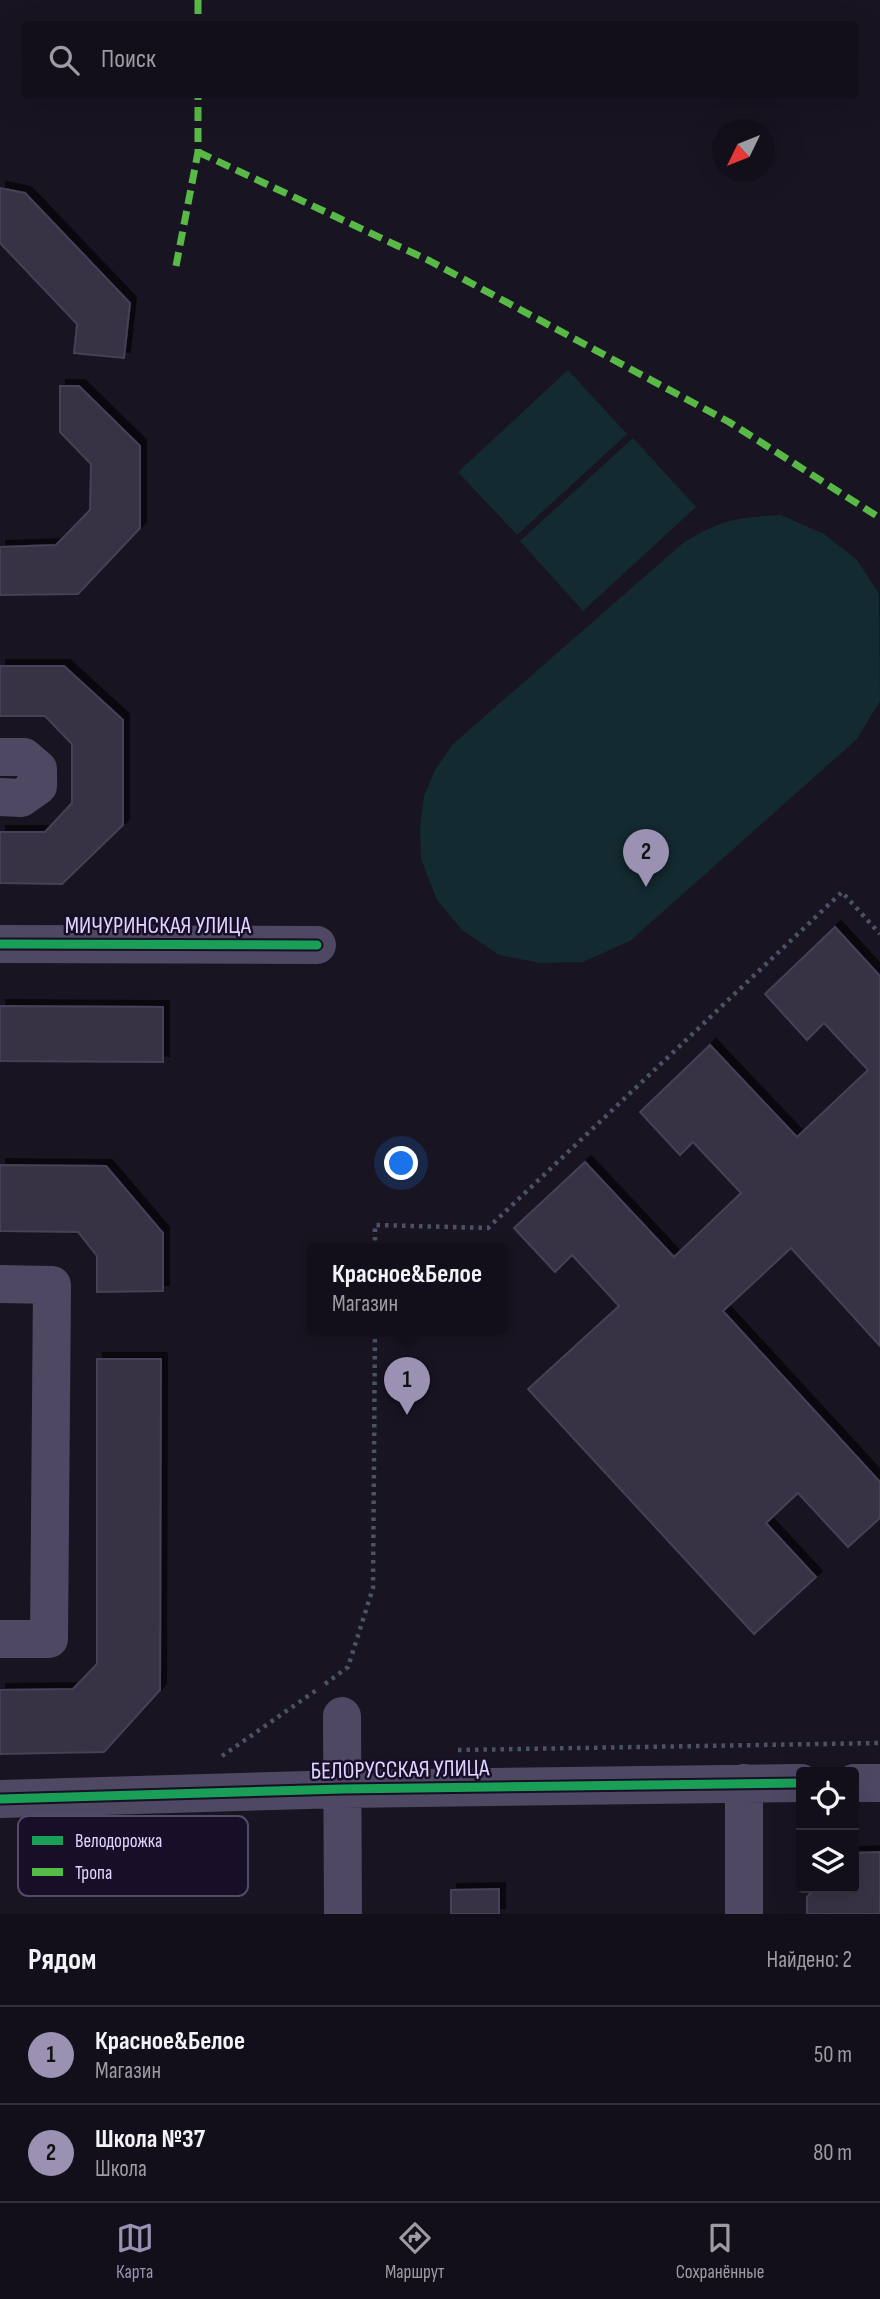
<!DOCTYPE html>
<html lang="ru">
<head>
<meta charset="utf-8">
<style>
	body { margin:0; font-family:"Sofia Sans Condensed",sans-serif; background:#1c1823; color:#f1f3f6 }
	.controls { position:absolute; right:21px; bottom:21px; display:grid; overflow:hidden; border-radius:7px; box-shadow:0 7px 28px #0002 }
	.controls button { width:63px; height:63px; display:grid; place-items:center; padding:0; border:0; border-bottom:2px solid #322f39; background:#130f1a; color:#f1f3f6; font:35px sans-serif }
	.compass { position:absolute; left:712px; top:119px; width:63px; height:63px; border-radius:50%; background:#130f1a; box-shadow:0 7px 28px #0002; rotate:227deg }
	.you { position:absolute; left:402px; top:1164px; width:24px; height:24px; margin:-18px; border:5px solid #fff; border-radius:50%; background:#1a73e8; box-shadow:0 0 0 10px #1a73e833 }
	.badge { display:grid; place-items:center; width:46px; height:46px; border-radius:50%; background:#9b91b2; color:#111; font-size:23px; font-weight:700 }
	.pin { position:absolute; translate:-50% -58px; filter:drop-shadow(0 2px 4px #0008) }
	.pin::after { content:''; position:absolute; top:37px; width:24px; height:21px; background:inherit; clip-path:polygon(0 0,100% 0,50% 100%) }
	.popup { position:absolute; left:307px; top:1243px; width:200px; height:91px; box-sizing:border-box; display:grid; place-content:center; border-radius:7px; background:#130f1a; filter:drop-shadow(0 2px 5px #0005); font-size:23px; white-space:nowrap; color:#9d9ca2 }
	.popup b { font-size:26px; color:#f1f3f6 }
	.popup::after { content:''; position:absolute; left:50%; top:100%; margin-left:-14px; border:14px solid transparent; border-top-color:#130f1a }
	.list { margin:0; padding:0; list-style:none }
	h2 { display:flex; justify-content:space-between; align-items:center; height:91px; margin:0; padding:0 28px; font-size:30px }
	h2 small { font-size:23px; font-weight:400; color:#9d9ca2 }
	.list li { display:grid; grid-template-columns:46px 1fr auto; gap:21px; align-items:center; box-sizing:border-box; height:98px; padding:0 28px; border-top:2px solid #322f39 }
	.list b { display:block; font-size:26px; white-space:nowrap }
	.list p { margin:0; font-size:23px; white-space:nowrap; color:#9d9ca2 }
	.list em { font-size:23px; font-style:normal; color:#9d9ca2 }
	.icon { flex:none; width:38px; height:38px; fill:none; stroke:currentColor; stroke-width:2; stroke-linecap:round; stroke-linejoin:round }
	.map { position:relative; flex:none; width:880px; height:1914px; overflow:hidden }
	.search { position:absolute; background:#130f1a; box-shadow:0 7px 28px #0002; left:21px; right:21px; top:21px; height:77px; display:flex; align-items:center; gap:18px; box-sizing:border-box; padding:0 24px; border-radius:7px; color:#9d9ca2; font-size:26px }
	.sheet { height:287px; background:#130f1a }
	nav { display:flex; justify-content:space-around; align-items:center; box-sizing:border-box; height:98px; border-top:2px solid #322f39; background:#130f1a; font-size:19px; color:#9d9ca2 }
	nav a { display:grid; justify-items:center; gap:4px }
	nav .on { color:#9b91b2 }
	.map>svg:first-child { display:block }
	.green { fill:#122a30 }
	.building { fill:#393244; stroke:#473f56; stroke-width:2; filter:url(#shadow) }
	.lines { fill:none; stroke-linecap:round; stroke-linejoin:round }
	.path { stroke:#495365; stroke-width:4.5; stroke-dasharray:3.5 5; stroke-linecap:butt }
	.minor { stroke:#4f4863; stroke-width:38 }
	.quiet { stroke:#58b947; stroke-width:7; stroke-dasharray:14 7; stroke-linecap:butt }
	.cycleway-casing { stroke:#170e28; stroke-width:13 }
	.cycleway { stroke:#1a9f57; stroke-width:9 }
	.labels { text-anchor:middle; stroke-width:5; stroke-linejoin:round; paint-order:stroke }
	.street-label { font-size:24px; fill:#e1d5ff; stroke:#170e28 }
	.key { fill:#170e28; stroke:#544a68; stroke-width:2 }
	.key-label { font-size:19px; fill:#e1d5ff }
</style>
</head>
<body>
<div class="map">
<svg width="880" height="1914" viewBox="0 0 880 1914">
	<defs>
		<filter id="shadow"><feDropShadow dx="6" dy="-6" stdDeviation="0" flood-color="#0009"/></filter>
	</defs>
	<rect width="100%" height="100%" fill="#191422"/>
	<!-- green -->
	<path class="green" d="M568,370L627,434L517,535L458,472Z
		M633,438L696,507L583,611L520,541Z
		M781,515L824,534L857,560L879,594L880,701L857,739L630,941L583,962L540,963L499,955L462,930L437,900L421,859L420,827L424,796L435,770L453,744L683,543C720,520 737,517 781,515Z"/>
	<!-- building -->
	<path class="building" d="M0,188L25,193L130,303L124,358L74,353L77,324L0,243Z
		M60,386H79L140,446V528L78,594L0,595V547L56,545L90,510L91,464L60,432Z
		M0,666H64L123,720V825L62,884L0,883V832H45L72,803V744L45,716H0Z
		M835,927L880,976V1346L791,1248L723,1311L880,1482V1518L848,1547L798,1493L766,1523L816,1577L754,1634L528,1389L619,1306L572,1255L555,1272L514,1228L585,1162L674,1257L741,1193L693,1142L680,1155L640,1112L710,1045L797,1137L868,1070L824,1023L807,1040L765,994Z
		M0,1006L163,1007V1062L0,1061Z
		M0,1165L106,1166L163,1233V1291L97,1292V1256L78,1232L0,1231Z
		M97,1359H161L160,1690L104,1752L0,1754V1690L73,1689L97,1664Z
		M880,1852V1914H807V1897L815,1888H854V1853Z
		M499,1889V1914H451V1890Z"/>
	<g class="lines">
		<!-- path -->
		<path class="path" d="M375,1249V1225L488,1228L842,892L880,934
			M325,1684L348,1667L373,1588L375,1329
			M458,1750L880,1743
			M222,1756L318,1689"/>
		<!-- minor -->
		<path class="minor" d="M0,757H24L38,769V786L21,798L0,797
			M0,944L317,945
			M0,1284L52,1285L49,1639H0
			M342,1716L343,1914
			M744,1783V1914
			M854,1783H880
			M0,1799L343,1789L801,1783"/>
		<!-- quiet -->
		<path class="quiet" d="M198,0V24
			M198,152L430,261L729,422L880,518
			M176,266L198,152V94"/>
		<defs>
			<path id="cycleway" d="M0,944L317,945
				M0,1799L343,1789L801,1783"/>
		</defs>
		<!-- cycleway casing -->
		<use href="#cycleway" class="cycleway-casing"/>
		<!-- cycleway -->
		<use href="#cycleway" class="cycleway"/>
	</g>
	<g class="labels">
		<!-- street labels -->
		<g class="street-label">
			<text x="158" y="933">МИЧУРИНСКАЯ УЛИЦА</text>
			<text transform="translate(400 1769) rotate(-1)" y="8">БЕЛОРУССКАЯ УЛИЦА</text>
		</g>
	</g>
	<!-- legend -->
	<rect x="18" y="1816" width="230" height="80" rx="10" class="key"/>
	<rect x="32" y="1836" width="31" height="9" fill="#1a9f57"/>
	<rect x="32" y="1868" width="31" height="8" fill="#58b947"/>
	<g class="key-label">
		<text x="75" y="1847">Велодорожка</text>
		<text x="75" y="1879">Тропа</text>
	</g>
</svg>
<div class="controls">
<button><svg class="icon" aria-label="locate" viewBox="0 0 24 24"><circle cx="12" cy="12" r="6"/><path d="M12 2v4M12 18v4M2 12h4M18 12h4"/></svg></button>
<button><svg class="icon" aria-label="layers" viewBox="0 0 24 24"><path d="M12 4l9 5-9 5-9-5zM3 14l9 5 9-5"/></svg></button>
</div>
<svg class="compass" viewBox="-18 -18 36 36"><path d="M0-13l5 13h-10z" fill="#e53935"/><path d="M0 13l5-13h-10z" fill="#9d9ca2"/></svg>
<div class="you"></div>
<div class="pin badge" style="left:407px;top:1415px">1</div>
<div class="popup"><b>Красное&amp;Белое</b>Магазин</div>
<div class="pin badge" style="left:646px;top:887px">2</div>
<div class="search"><svg class="icon" aria-label="search" viewBox="0 0 24 24"><circle cx="10" cy="10" r="6"/><path d="M15 15l6 6"/></svg>Поиск</div>
</div>
<section class="sheet">
<h2>Рядом<small>Найдено: 2</small></h2>
<ul class="list">
<li><span class="badge">1</span><div><b>Красное&amp;Белое</b><p>Магазин</p></div><em>50 m</em></li>
<li><span class="badge">2</span><div><b>Школа №37</b><p>Школа</p></div><em>80 m</em></li>
</ul>
</section>
<nav>
<a class="on"><svg class="icon" aria-label="map" viewBox="0 0 24 24"><path d="M3 6l6-2 6 2 6-2v14l-6 2-6-2-6 2zM9 4v14M15 6v14"/></svg>Карта</a>
<a><svg class="icon" aria-label="directions" viewBox="0 0 24 24"><path d="M12 3l9 9-9 9-9-9zM9 14v-3h6M13 9l2 2-2 2"/></svg>Маршрут</a>
<a><svg class="icon" aria-label="saved" viewBox="0 0 24 24"><path d="M7 4h10v16l-5-4-5 4z"/></svg>Сохранённые</a>
</nav>
</body>
</html>
